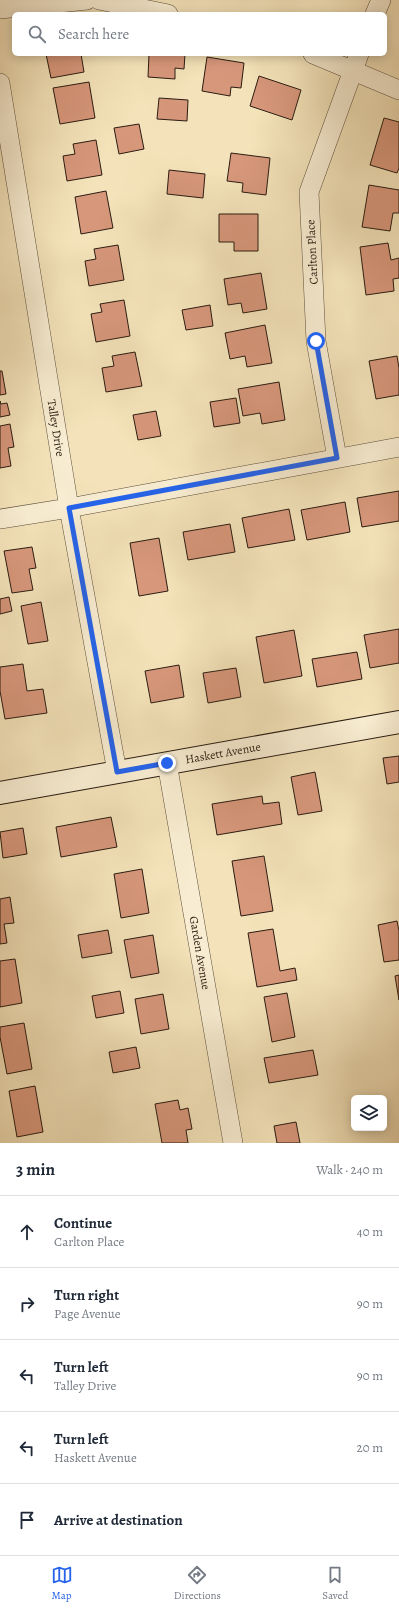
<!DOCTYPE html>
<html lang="en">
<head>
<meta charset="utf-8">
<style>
	body { margin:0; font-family:Alegreya,serif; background:#f2f2f3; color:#1f2937 }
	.controls { position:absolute; right:12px; bottom:12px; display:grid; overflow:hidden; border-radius:6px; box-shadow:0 2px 10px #0003 }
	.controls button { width:36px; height:36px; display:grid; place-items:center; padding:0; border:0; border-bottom:1px solid #e0e1e3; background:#fff; color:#1f2937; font:20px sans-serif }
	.stop { position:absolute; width:12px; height:12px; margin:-9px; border:3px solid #2563eb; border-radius:50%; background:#fff }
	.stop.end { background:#2563eb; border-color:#fff; box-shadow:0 1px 4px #0008 }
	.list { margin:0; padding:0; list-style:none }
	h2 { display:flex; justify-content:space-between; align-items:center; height:52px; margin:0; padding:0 16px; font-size:17px }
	h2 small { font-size:13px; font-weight:400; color:#747a83 }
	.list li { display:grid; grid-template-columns:26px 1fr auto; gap:12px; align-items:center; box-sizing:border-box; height:72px; padding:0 16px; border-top:1px solid #e0e1e3 }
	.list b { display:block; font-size:15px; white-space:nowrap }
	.list p { margin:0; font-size:13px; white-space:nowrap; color:#747a83 }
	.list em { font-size:13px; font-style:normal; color:#747a83 }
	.icon { flex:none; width:22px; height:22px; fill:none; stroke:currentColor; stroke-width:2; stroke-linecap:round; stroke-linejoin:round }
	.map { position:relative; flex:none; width:399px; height:1143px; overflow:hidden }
	.search { position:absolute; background:#fff; box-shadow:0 2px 10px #0003; left:12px; right:12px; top:12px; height:44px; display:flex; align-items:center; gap:10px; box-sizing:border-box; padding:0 14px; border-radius:6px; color:#747a83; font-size:15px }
	.sheet { height:412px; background:#fff }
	nav { display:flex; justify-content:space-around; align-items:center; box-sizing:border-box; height:56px; border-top:1px solid #e0e1e3; background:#fff; font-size:11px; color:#747a83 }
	nav a { display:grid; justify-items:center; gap:2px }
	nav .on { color:#2563eb }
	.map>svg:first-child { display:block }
	.building { fill:#d7977b; stroke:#2a1c11 }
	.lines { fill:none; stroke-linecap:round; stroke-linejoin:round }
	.street-casing { stroke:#5c4e3b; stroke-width:20 }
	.secondary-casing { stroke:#2a1c11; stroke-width:24 }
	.street { stroke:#f8edd2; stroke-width:19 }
	.secondary { stroke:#f8edd2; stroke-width:22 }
	.route { stroke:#2563eb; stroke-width:5 }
	.labels { text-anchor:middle; stroke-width:3; stroke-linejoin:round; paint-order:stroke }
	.street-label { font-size:12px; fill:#2a1c11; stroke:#f8edd2 }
</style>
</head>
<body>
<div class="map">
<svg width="399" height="1143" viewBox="0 0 399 1143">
	<rect width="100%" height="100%" fill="#f4e3ba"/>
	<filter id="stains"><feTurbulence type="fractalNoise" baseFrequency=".005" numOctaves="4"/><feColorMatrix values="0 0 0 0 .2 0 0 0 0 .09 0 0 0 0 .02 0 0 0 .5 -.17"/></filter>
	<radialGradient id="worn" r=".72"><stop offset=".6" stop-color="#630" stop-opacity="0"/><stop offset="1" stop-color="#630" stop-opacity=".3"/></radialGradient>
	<!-- building -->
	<path class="building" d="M46,54H81L84,72L51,78Z
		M149,54H185L184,69L175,68V79L148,77Z
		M207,57L244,63L241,88L231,87L230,96L202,91Z
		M259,76L301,90L292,120L250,106Z
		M89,82L95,118L60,124L53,88Z
		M159,98L188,100L187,121L157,119Z
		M384,118L399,122V168L397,173L370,165Z
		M139,124L144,149L119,154L114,128Z
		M96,140L102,175L67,181L63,156L75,154L73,144Z
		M231,153L270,158L266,195L242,192L243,183L227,181Z
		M169,170L205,174L203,198L167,194Z
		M369,185L399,190V213H393L390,231L362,227Z
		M106,191L113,228L81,234L75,197Z
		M219,214H258V251H234V242H219Z
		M388,243L391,260L399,258V278L393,279L394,291L366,295L360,247Z
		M118,245L124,280L89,286L85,261L96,259L94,249Z
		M261,273L267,309L243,313L241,303L228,305L224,279Z
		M124,300L130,336L96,342L91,314L102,312L100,304Z
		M210,305L213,326L186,330L182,310Z
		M265,325L272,363L247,367L245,356L230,359L225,333Z
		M135,352L142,386L106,392L102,368L114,366L112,356Z
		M397,356L399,368V395L376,399L369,361Z
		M0,371H2L6,394L0,395Z
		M279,382L285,420L262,424L260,413L243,416L238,389Z
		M236,398L240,423L214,427L210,402Z
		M0,401L1,404L7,403L10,415L0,417Z
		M156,411L161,436L138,440L133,415Z
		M10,424L14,447L8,448L11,466L0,468V426Z
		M399,491V521L362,527L357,498Z
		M345,502L350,532L307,540L301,510Z
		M289,509L295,540L248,548L242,518Z
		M230,524L235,552L188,560L183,532Z
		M159,538L168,591L139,596L130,543Z
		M32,547L36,568L29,569L33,590L12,593L4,551Z
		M9,597L12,611L0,614V599Z
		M41,602L48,641L28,644L21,606Z
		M399,629V663L370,668L364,635Z
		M294,630L302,676L264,683L256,637Z
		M357,652L362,679L317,687L312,659Z
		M23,664L27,691L43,689L47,713L5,719L0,691V667Z
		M179,665L184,697L151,703L145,671Z
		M236,668L241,697L208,703L203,673Z
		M399,756V782L387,784L383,758Z
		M315,772L322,811L298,815L291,777Z
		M262,796L263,804L279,802L282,824L217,835L212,804Z
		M111,817L117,847L61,857L56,827Z
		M23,828L27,854L3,858L0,832Z
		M264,856L273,911L241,916L232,861Z
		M142,869L149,913L121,918L114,874Z
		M10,897L14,923L4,924L7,943L0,944V899Z
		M397,921L399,931V960L384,962L378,925Z
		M273,929L280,971L295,968L297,980L257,987L248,933Z
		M108,930L112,953L82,958L78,935Z
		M153,935L159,973L131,978L124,940Z
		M15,959L22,1003L0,1007V961Z
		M399,975V1000L395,976Z
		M120,991L124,1013L96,1018L92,996Z
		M287,993L295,1037L272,1042L264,997Z
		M163,994L169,1029L141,1034L135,999Z
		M24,1023L32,1069L7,1074L0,1037V1027Z
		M136,1047L140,1068L113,1073L109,1052Z
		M313,1050L318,1075L269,1083L264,1058Z
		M35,1086L43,1132L17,1137L9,1091Z
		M178,1100L180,1110L188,1108L192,1129L186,1130L188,1143H162L155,1104Z
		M296,1122L300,1143H277L274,1126Z"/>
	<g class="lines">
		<defs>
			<path id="street" d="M99,0L168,14
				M0,9L87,0
				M375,14L381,0
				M313,54L399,90
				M0,83L69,508L117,772
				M337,458L316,341L309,192L359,54
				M0,519L69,508L399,447
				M167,763L233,1143"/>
			<path id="secondary" d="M0,793L399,722"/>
		</defs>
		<!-- street casing -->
		<use href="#street" class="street-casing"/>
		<!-- secondary casing -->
		<use href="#secondary" class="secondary-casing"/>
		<!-- street -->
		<use href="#street" class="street"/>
		<!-- secondary -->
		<use href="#secondary" class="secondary"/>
	</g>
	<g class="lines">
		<!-- route -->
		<path class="route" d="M167,763L117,772L69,508L337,458L316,341"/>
	</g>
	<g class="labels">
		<!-- street labels -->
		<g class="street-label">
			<text transform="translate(312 252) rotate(-93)" y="4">Carlton Place</text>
			<text transform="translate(56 428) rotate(81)" y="4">Talley Drive</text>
			<text transform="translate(223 753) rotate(-10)" y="4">Haskett Avenue</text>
			<text transform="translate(200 953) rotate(80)" y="4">Garden Avenue</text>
		</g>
	</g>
	<rect width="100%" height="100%" filter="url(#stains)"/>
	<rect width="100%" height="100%" fill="url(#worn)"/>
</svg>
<div class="controls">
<button><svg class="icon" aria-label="layers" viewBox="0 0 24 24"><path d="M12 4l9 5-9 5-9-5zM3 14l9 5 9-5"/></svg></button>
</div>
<div class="stop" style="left:316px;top:341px"></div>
<div class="stop end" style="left:167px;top:763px"></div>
<div class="search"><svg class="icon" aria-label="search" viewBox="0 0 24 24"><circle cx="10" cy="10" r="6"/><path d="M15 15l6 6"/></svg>Search here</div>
</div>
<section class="sheet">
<h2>3 min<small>Walk · 240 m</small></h2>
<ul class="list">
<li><svg class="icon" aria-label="ahead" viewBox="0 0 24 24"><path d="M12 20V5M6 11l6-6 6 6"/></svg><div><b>Continue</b><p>Carlton Place</p></div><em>40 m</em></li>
<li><svg class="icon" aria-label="right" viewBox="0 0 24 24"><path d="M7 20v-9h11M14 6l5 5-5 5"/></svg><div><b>Turn right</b><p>Page Avenue</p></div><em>90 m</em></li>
<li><svg class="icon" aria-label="left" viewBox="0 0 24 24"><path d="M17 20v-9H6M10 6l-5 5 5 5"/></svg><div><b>Turn left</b><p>Talley Drive</p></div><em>90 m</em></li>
<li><svg class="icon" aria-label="left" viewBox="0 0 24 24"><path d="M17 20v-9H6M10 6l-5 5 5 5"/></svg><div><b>Turn left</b><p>Haskett Avenue</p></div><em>20 m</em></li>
<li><svg class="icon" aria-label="arrive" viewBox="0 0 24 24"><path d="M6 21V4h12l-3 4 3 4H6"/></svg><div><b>Arrive at destination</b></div></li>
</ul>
</section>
<nav>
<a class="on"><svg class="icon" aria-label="map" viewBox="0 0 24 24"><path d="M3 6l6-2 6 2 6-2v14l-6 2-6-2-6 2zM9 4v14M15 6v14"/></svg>Map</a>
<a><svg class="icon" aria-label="directions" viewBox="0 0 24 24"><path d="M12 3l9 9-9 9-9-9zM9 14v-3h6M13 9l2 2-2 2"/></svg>Directions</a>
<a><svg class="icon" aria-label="saved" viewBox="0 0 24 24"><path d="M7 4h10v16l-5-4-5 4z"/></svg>Saved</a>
</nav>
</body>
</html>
